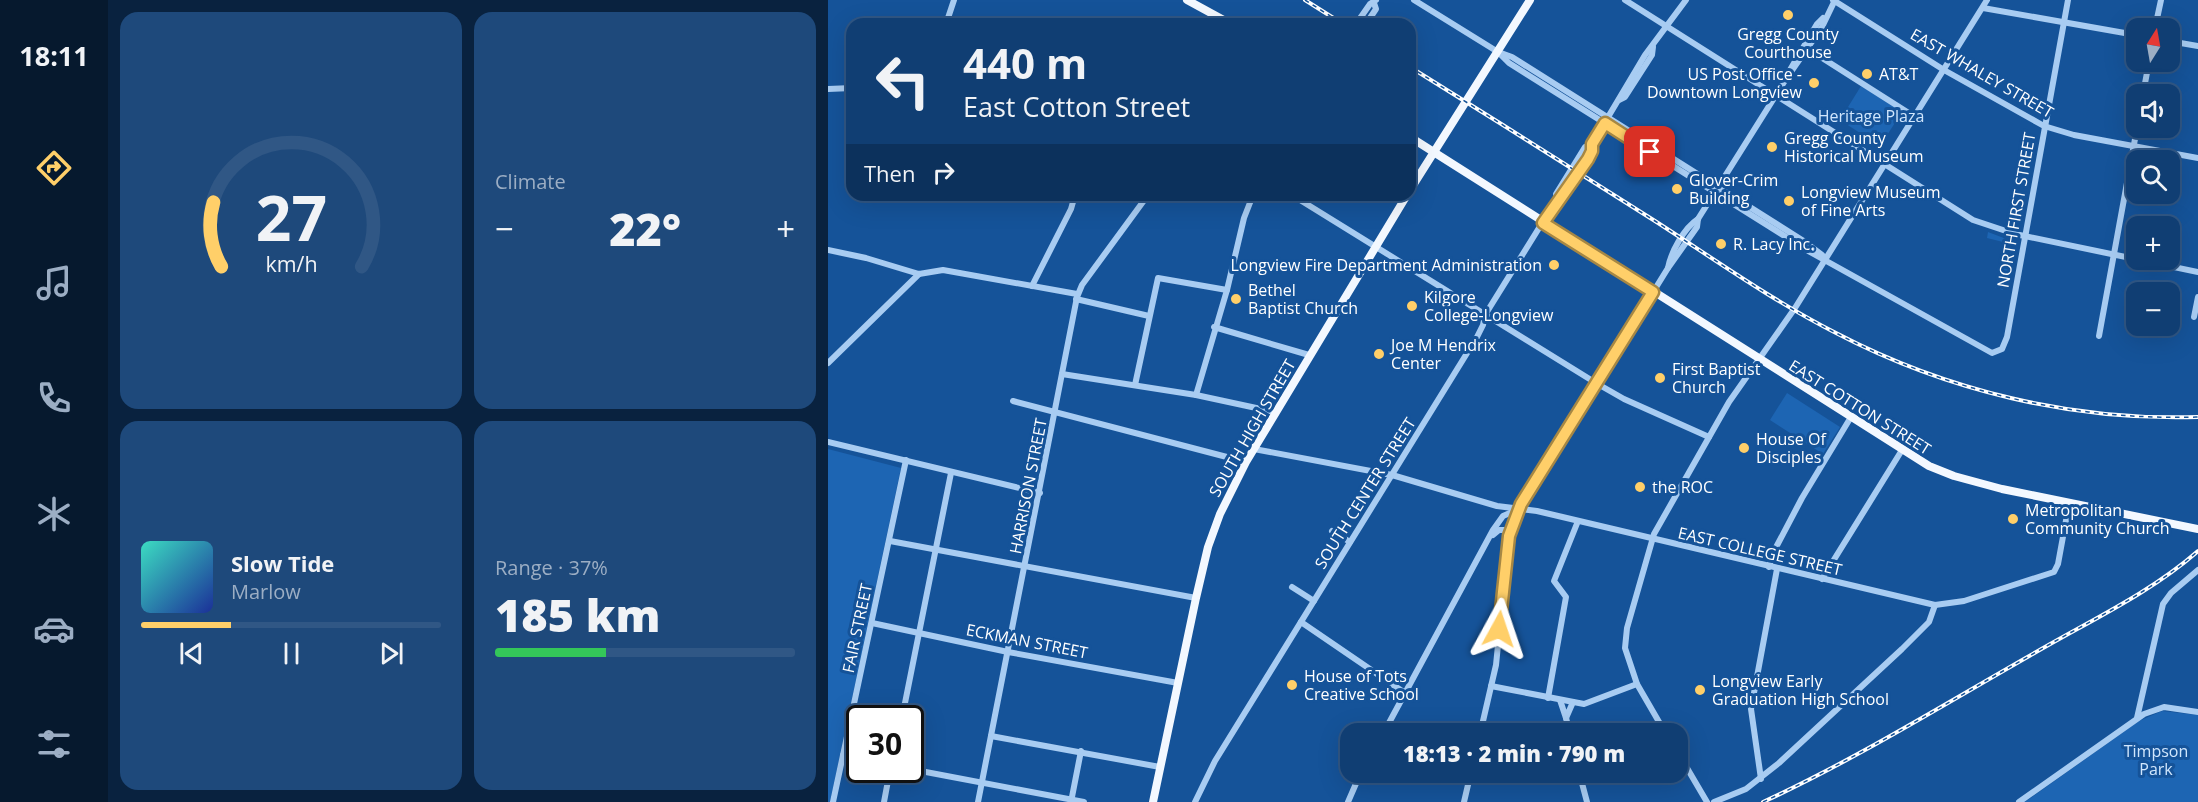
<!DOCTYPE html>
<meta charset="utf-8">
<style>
:root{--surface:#103e73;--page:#1e497b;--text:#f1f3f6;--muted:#9caec4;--line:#305785;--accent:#ffcf69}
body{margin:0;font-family:"Open Sans",sans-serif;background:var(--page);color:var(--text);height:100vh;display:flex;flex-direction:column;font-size:22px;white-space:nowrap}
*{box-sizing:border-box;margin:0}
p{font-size:20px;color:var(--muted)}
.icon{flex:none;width:33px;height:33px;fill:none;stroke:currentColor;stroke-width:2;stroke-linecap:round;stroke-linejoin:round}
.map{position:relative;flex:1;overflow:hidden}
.panel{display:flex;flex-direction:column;gap:12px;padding:12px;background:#09223f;width:720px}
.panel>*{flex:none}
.top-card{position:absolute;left:18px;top:18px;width:570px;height:183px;border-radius:18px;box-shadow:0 6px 24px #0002,0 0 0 2px var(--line);background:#103e73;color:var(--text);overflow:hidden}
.needle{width:39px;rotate:11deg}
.controls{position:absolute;left:1298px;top:18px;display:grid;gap:12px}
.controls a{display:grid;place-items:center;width:54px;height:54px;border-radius:12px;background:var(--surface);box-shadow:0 6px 24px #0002,0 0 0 2px var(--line);font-size:30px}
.speed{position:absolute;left:18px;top:705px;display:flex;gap:12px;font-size:30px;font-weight:700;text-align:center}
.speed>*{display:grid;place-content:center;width:78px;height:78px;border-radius:50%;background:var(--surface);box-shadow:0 6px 24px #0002,0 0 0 2px var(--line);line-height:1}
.speed .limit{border:3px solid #111;border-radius:9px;background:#fff;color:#111}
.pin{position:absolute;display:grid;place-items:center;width:51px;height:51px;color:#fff;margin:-26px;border-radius:12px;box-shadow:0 3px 9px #0006}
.me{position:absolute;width:66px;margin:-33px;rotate:5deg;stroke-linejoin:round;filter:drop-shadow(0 0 4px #0008)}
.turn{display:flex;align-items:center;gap:21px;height:126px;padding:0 18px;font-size:27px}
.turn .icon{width:78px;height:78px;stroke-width:2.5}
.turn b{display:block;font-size:42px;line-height:51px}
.then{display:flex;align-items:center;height:57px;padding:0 18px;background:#0003;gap:12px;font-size:22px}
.big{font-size:45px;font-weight:800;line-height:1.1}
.panel .widget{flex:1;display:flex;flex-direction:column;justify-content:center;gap:9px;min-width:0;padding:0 21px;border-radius:18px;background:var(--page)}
.panel .dial{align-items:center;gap:0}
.dial svg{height:156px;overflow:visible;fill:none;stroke:var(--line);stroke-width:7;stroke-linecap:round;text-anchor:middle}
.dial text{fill:var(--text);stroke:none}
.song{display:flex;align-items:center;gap:18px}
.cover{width:72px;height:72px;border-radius:9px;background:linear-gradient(135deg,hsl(170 70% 55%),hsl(230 70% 35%))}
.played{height:6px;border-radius:3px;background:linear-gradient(90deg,var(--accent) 30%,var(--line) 30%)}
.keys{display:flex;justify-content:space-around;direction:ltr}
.heat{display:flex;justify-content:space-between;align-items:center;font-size:33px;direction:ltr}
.charge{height:9px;border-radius:4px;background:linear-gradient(90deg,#34c759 37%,var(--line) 0)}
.panel .tiles{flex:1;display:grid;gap:12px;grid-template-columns:repeat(2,1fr)}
.trip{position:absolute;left:512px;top:723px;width:348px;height:60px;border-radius:18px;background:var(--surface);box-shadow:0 6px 24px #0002,0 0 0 2px var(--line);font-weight:800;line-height:60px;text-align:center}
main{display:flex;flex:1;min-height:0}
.menu{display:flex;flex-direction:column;width:108px;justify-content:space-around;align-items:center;background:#06192e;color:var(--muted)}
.menu .icon{width:42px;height:42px}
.menu .on{color:var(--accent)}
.menu b{font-size:27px;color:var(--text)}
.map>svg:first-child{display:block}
</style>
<main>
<nav class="menu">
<b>18:11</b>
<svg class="icon on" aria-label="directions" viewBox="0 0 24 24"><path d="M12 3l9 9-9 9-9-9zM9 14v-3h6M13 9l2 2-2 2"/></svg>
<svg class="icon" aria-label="music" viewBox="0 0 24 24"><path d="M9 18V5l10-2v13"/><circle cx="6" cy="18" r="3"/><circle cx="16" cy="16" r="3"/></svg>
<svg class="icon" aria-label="phone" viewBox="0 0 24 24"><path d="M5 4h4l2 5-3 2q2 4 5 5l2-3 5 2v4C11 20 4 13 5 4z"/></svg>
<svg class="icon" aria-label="climate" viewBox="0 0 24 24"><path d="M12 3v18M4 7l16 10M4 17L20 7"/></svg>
<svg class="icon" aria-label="car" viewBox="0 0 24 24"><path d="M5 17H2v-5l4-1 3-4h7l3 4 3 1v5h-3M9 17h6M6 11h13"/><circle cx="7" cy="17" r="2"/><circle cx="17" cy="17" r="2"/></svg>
<svg class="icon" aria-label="filters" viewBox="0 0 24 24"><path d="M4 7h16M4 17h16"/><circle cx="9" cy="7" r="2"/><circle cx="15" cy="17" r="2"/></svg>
</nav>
<section class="panel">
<div class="tiles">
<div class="widget dial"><svg viewBox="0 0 100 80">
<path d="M14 69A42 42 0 1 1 86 69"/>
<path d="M14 69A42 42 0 0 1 10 36" stroke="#ffcf69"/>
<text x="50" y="56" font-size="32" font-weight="700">27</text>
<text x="50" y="72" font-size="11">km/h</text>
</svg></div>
<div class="widget"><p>Climate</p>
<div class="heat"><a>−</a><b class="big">22°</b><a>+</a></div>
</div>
<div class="widget">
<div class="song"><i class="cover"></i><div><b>Slow Tide</b><p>Marlow</p></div></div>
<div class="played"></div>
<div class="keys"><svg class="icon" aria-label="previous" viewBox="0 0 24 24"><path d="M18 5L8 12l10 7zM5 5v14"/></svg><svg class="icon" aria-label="pause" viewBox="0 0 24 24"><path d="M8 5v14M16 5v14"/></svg><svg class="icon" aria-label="next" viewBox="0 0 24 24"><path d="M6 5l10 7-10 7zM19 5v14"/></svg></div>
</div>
<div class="widget"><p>Range · 37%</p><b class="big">185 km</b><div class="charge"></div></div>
</div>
</section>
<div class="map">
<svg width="1370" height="802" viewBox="0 0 1370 802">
<rect width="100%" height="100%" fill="#155399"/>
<g fill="#1d65b3">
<polygon points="1033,86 1074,112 1052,146 1012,120"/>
<polygon points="1160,232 1189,243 1181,290 1178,285 1174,286 1175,290 1172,289 1172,285 1167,288 1179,243 1159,238"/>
<polygon points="959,393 1012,427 995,454 942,420"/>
<polygon points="0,449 73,468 2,802 0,802"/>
<polygon points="1334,711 1370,715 1370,802 1197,802 1311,721"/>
</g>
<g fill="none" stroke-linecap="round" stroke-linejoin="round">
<g stroke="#a8ccf2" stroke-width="6">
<polyline points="586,0 670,52 681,63 982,252 1164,353 1174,349 1179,337 1240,0"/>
<polyline points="797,0 1145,220 1187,234 1370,272"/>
<polyline points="1005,0 1116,70 1216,126 1246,135 1370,158"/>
<polyline points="1155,8 1308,35"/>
<polyline points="118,24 126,0"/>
<polyline points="528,24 542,4 548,0"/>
<polyline points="538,24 548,9 546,3"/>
<polyline points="1327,28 1333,0"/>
<polyline points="1341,41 1370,46"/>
<polyline points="980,49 1087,117"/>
<polyline points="673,53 684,57 974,240 994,255"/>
<polyline points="959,75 989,24 995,18"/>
<polyline points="0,89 24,88"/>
<polyline points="1315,94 1321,62"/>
<polyline points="791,100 797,97 824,55 825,47"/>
<polyline points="464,195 768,383 796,399 881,437"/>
<polyline points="729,199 728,194 757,147 764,144 817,55 858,0"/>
<polyline points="0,250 38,258 91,274 115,270 249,294"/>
<path d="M840 268C843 252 856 228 870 219"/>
<polyline points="204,286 243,209 247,195"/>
<polyline points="248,299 321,316"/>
<polyline points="1366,317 1370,297"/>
<polyline points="386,327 481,355"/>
<polyline points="1271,336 1309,128"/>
<polyline points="0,363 91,274"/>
<polyline points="234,374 368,395 447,412"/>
<polyline points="307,385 330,278 399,290"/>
<polyline points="368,395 399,290 416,218 425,195"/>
<polyline points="185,401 418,462"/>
<polyline points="0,442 212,493"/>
<polyline points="426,449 564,475 669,506 709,511 1107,605 1136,601 1226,572 1230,564 1241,504"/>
<polyline points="504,531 522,542"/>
<polyline points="665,535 671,530 682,530"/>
<polyline points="62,541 368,598"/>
<polyline points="941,567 944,555 974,498 1023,417"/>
<polyline points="994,579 1074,450"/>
<polyline points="464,587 486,601"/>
<polyline points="473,622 577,693"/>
<polyline points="44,623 180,652 350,683"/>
<polyline points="663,686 756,704 809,684"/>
<polyline points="720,698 738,597 726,581 750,521"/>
<polyline points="732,700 738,718 745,702"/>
<polyline points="74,718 123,473"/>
<polyline points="738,718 742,734"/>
<polyline points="1309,718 1335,604 1343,593 1370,570"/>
<polyline points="555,734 665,530 675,516 691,509"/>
<polyline points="652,734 668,665 681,536 691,509 840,268 869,227 870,219 958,79 994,27 1007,0"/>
<polyline points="838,734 809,684 797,648 799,628 826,534 901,402 967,308 1159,0"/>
<polyline points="163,736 332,767"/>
<polyline points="849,751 879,802"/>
<polyline points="15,755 32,759"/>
<polyline points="82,769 256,802"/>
<polyline points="751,772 759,802"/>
<polyline points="933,779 923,709 949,569"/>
<polyline points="5,802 78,460"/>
<polyline points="56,802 62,770"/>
<polyline points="150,802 249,297 254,285 320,195"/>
<polyline points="243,802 253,751"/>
<path d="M367 802 387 761 649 337 655 325 657 315 729 199 734 198C744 184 765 161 764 144"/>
<polyline points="520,802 533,772"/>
<polyline points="636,802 643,772"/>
<polyline points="886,802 918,789 951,763 1074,649 1101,622 1107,605"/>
<polyline points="1191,802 1316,714 1336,707 1370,712"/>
</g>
<g stroke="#f3f8ff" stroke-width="8">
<polyline points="359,0 403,24"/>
<polyline points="582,137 1101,466 1126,476 1174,489 1370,529"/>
<polyline points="582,190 702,0"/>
<polyline points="325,802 368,598 380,547 392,514 418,462 579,195"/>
</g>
<g stroke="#fff" stroke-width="4">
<g id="rail">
<polyline points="477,0 515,24"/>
<path d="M582 67C664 118 745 169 827 221 886 259 945 301 1008 333 1119 391 1245 421 1370 417"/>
<path d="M935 802C1028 759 1115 705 1203 655 1259 622 1321 594 1370 551"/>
</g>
</g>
<use href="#rail" stroke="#155399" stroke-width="1.5" stroke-dasharray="4.5" stroke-linecap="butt"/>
</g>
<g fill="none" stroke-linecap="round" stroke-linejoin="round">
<g stroke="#a68744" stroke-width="15">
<polyline id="route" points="671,629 681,536 693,504 825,292 715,223 760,159 764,151 764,144 777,123 822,152"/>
</g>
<use href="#route" stroke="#ffcf69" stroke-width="10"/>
</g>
<g fill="#ffcf69" stroke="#155399" stroke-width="2">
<circle cx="960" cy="15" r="6"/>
<circle cx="1039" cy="74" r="6"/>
<circle cx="986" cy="83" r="6"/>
<circle cx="944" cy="147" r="6"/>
<circle cx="849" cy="189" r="6"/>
<circle cx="961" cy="201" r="6"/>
<circle cx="893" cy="244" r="6"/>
<circle cx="726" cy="265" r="6"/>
<circle cx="408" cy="299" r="6"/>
<circle cx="584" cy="306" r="6"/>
<circle cx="551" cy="354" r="6"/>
<circle cx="832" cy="378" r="6"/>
<circle cx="916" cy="448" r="6"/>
<circle cx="812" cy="487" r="6"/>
<circle cx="1185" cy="519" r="6"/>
<circle cx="464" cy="685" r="6"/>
<circle cx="872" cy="690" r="6"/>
</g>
<g text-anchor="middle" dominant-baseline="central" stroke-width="6" stroke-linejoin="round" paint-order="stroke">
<g font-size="16" fill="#fff" stroke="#155399" text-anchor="start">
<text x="960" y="34" text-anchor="middle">Gregg County<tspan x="960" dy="18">Courthouse</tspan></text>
<text x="974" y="74" text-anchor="end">US Post Office -<tspan x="974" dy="18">Downtown Longview</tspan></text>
<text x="1051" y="74">AT&amp;T</text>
<text x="956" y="138">Gregg County<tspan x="956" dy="18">Historical Museum</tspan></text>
<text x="861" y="180">Glover-Crim<tspan x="861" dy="18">Building</tspan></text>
<text x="973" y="192">Longview Museum<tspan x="973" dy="18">of Fine Arts</tspan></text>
<text x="905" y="244">R. Lacy Inc.</text>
<text x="714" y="265" text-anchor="end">Longview Fire Department Administration</text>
<text x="420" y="290">Bethel<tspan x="420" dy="18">Baptist Church</tspan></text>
<text x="596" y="297">Kilgore<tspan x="596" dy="18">College-Longview</tspan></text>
<text x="563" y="345">Joe M Hendrix<tspan x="563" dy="18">Center</tspan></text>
<text x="844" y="369">First Baptist<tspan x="844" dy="18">Church</tspan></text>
<text x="928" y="439">House Of<tspan x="928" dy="18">Disciples</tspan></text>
<text x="824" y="487">the ROC</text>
<text x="1197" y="510">Metropolitan<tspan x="1197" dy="18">Community Church</tspan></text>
<text x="476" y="676">House of Tots<tspan x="476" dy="18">Creative School</tspan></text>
<text x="884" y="681">Longview Early<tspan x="884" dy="18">Graduation High School</tspan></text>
</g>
<g font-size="16" fill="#fff" stroke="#155399">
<text transform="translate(1154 73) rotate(30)">EAST WHALEY STREET</text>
<text transform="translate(1188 210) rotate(-80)">NORTH FIRST STREET</text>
<text transform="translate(1032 407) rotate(32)">EAST COTTON STREET</text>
<text transform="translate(424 428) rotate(-60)">SOUTH HIGH STREET</text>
<text transform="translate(200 486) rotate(-79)">HARRISON STREET</text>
<text transform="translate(537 493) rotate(-58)">SOUTH CENTER STREET</text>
<text transform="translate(932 551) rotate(13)">EAST COLLEGE STREET</text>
<text transform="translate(29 628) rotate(-78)">FAIR STREET</text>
<text transform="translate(199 641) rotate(11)">ECKMAN STREET</text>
</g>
<g font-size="16" fill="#d0e6fd" stroke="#155399">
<text x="1043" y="116">Heritage Plaza</text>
<text x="1328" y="751">Timpson<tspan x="1328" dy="18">Park</tspan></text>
</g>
</g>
</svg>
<div class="controls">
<a><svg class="needle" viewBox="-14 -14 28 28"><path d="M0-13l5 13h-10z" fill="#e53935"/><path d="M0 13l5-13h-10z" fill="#9caec4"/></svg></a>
<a><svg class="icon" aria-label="sound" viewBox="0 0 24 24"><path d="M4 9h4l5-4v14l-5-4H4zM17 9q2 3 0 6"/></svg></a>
<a><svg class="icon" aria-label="search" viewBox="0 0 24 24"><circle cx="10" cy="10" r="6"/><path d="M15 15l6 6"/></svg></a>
<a>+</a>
<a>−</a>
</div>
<div class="speed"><div class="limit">30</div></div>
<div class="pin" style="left:822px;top:152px;background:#d93025"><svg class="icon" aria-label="arrive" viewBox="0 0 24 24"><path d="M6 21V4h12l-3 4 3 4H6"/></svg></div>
<svg class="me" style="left:671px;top:629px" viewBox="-20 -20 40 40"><path d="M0-17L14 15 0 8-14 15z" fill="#ffcf69" stroke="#fff" stroke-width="4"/></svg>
<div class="trip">18:13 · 2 min · 790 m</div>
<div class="top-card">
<div class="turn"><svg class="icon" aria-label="left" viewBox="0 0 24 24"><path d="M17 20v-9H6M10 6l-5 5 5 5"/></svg><div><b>440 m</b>East Cotton Street</div></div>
<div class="then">Then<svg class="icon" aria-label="right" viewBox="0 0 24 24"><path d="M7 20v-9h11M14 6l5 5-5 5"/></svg></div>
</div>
</div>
</main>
